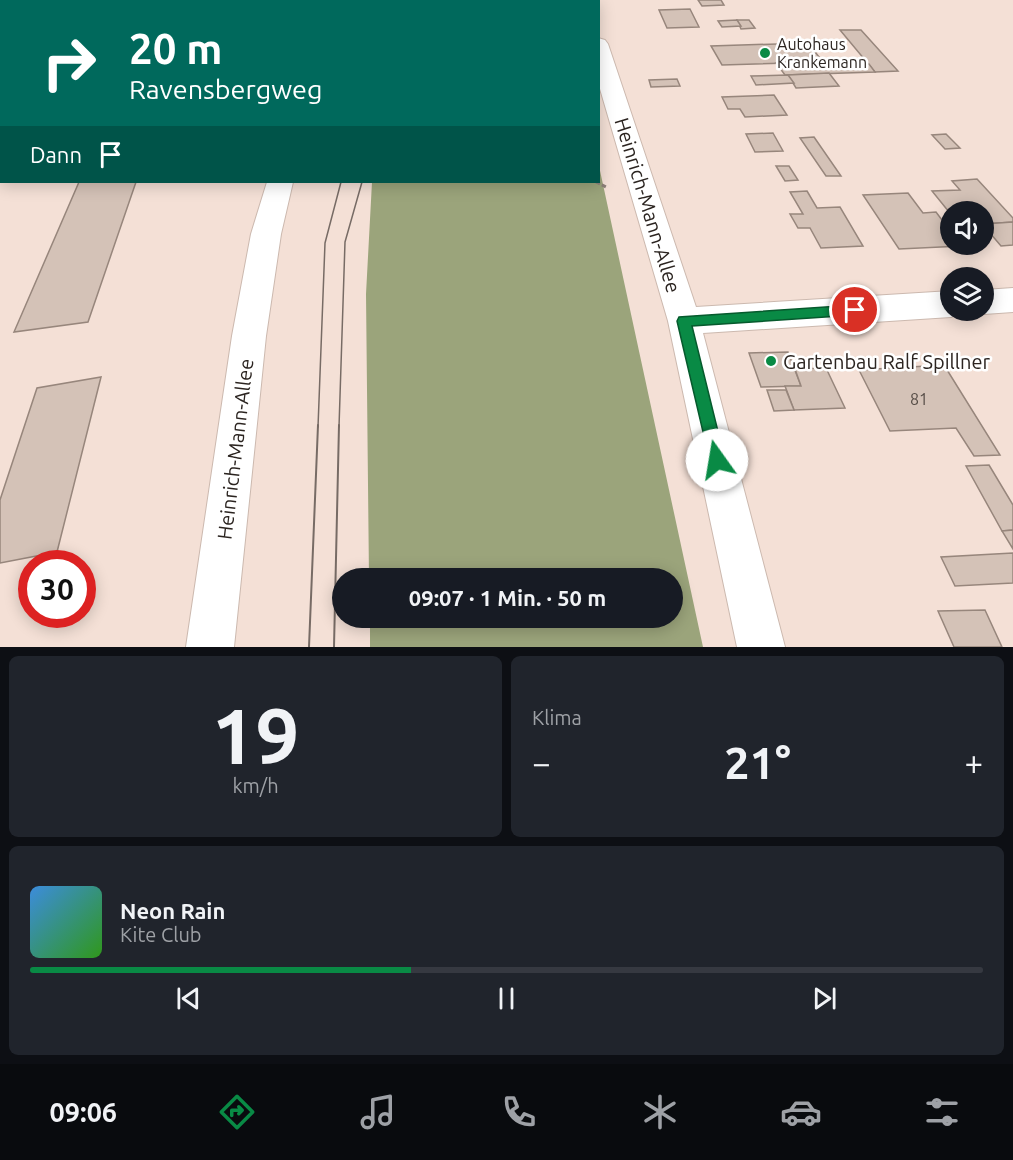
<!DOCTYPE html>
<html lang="de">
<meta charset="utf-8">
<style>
:root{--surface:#171b24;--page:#20242c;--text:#f1f3f6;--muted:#9ea1a6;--line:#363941;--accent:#098a45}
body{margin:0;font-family:Ubuntu,sans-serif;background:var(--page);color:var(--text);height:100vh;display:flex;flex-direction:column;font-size:22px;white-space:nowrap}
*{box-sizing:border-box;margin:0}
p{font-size:20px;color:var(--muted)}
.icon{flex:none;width:33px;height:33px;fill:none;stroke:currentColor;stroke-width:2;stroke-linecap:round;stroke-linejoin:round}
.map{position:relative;height:647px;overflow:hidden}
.side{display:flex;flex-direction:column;gap:9px;padding:9px;background:#0d0f14;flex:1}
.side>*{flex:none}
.guide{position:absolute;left:0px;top:0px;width:600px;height:183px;box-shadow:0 3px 15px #0003;background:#00695c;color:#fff;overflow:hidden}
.buttons{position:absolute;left:940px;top:201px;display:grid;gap:12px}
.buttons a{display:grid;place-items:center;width:54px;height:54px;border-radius:50%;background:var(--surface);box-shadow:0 3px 15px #0003;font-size:30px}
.speed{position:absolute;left:18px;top:550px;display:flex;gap:12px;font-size:30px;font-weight:700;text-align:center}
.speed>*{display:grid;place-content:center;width:78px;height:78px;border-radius:50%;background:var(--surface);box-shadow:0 3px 15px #0003;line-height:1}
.speed .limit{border:9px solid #d22;background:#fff;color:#111}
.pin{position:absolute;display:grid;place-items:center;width:51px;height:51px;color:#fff;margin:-26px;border:3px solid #fff;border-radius:50%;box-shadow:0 2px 6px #0007}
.me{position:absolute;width:66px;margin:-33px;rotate:347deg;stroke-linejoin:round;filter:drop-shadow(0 0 4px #0008)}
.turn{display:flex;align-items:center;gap:21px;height:126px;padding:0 30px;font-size:27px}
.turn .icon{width:78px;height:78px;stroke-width:2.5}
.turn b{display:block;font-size:42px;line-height:51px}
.then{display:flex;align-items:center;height:57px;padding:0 30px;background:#0003;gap:12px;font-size:22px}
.big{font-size:45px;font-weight:700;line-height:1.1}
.side .widget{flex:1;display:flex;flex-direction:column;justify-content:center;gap:9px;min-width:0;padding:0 21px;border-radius:9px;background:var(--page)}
.side .dial{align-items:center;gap:0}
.dial b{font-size:78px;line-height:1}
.song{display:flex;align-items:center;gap:18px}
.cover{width:72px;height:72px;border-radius:9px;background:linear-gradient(135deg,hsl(210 70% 55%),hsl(110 70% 35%))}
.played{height:6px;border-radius:3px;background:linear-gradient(90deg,var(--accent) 40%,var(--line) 40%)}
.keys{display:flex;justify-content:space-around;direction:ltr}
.heat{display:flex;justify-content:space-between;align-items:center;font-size:33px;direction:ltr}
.side .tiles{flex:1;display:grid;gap:9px;grid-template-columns:1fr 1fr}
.widget:last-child{grid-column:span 2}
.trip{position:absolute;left:332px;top:568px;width:351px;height:60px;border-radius:30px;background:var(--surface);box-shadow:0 3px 15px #0003;font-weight:700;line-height:60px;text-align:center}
.menu{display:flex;height:96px;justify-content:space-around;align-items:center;background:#090b0e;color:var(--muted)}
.menu .icon{width:42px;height:42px}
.menu .selected{color:var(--accent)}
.menu b{font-size:27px;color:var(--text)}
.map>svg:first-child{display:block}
</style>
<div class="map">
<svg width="1013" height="647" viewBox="0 0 1013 647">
<rect width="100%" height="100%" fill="#f4e0d6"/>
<polygon fill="#9ba47b" points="599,166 703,647 370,647 370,618 672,618 672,579 369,579 366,294 372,182 598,182"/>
<g fill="#d4c2b7" stroke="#97867c" stroke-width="1.5">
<polygon points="698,0 721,0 724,5 702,6"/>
<polygon points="690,9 699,27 667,28 659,10"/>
<polygon points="737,20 749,20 755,28 741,29"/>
<polygon points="737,20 741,26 722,27 718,21"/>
<polygon points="840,30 861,30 898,71 875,72"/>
<polygon points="808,43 823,62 722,65 711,46"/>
<polygon points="835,59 838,63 849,62 851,65 869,64 875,72 785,75 776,63"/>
<polygon points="829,73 839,86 796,88 788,75"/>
<polygon points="788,75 794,83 756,85 751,76"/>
<polygon points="677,79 680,86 651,87 649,80"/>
<polygon points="774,95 787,115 745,117 740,109 728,109 722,97"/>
<polygon points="773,133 783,151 755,152 746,134"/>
<polygon points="946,134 960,148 945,149 932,135"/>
<polygon points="814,137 841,176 826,176 800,138"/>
<polygon points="776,166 789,166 798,180 785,181"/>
<polygon points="977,179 1013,218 1013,222 984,224 984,212 949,212 932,191 960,190 952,181"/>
<polygon points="79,182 136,182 88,322 14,332"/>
<polygon points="807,191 817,208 840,207 863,246 821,248 810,228 798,228 790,214 803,214 790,192"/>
<polygon points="908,193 923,213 936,212 951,232 951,244 962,246 899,249 863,195"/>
<polygon points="1013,222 1013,245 1001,246 984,226 984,224"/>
<polygon points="788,352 801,386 761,387 749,353"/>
<polygon points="944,365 1000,455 974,456 956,428 890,431 859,370"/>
<polygon points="826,368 845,408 794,410 785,386 801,386 795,369"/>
<polygon points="101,377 57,552 0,563 0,500 37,388"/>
<polygon points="767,390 786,390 794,410 774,411"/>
<polygon points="989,465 1013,505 1013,530 1002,531 966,466"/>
<polygon points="1013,530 1013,549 1002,531"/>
<polygon points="1013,553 1013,583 955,586 941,557"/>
<polygon points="985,610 1002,647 954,647 938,611"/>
</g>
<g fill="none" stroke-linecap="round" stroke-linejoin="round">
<g stroke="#ccb9af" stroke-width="2">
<g id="minor">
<rect x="235" y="0" width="18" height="2"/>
<polygon points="575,0 593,0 594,2 575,2"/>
<polygon points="598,38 605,40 608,44 696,307 951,291 951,310 964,310 951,317 703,333 785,647 737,647 668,321 598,82"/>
<polygon points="1013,288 1013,312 984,314 973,311 984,310 984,290"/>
</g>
</g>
<g stroke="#ccb9af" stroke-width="2">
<g id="major">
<polygon points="376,0 394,0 375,2"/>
<polygon points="267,182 293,182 281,234 266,336 234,647 186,647 232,336 251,234"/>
</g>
</g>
<polyline stroke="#8c7f78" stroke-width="3" stroke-dasharray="4.5 2" stroke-linecap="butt" points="596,182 606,187"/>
<use href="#minor" fill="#fff" fill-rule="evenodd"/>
<use href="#major" fill="#fff" fill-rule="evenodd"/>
<g stroke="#776b65" stroke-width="1.5">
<polyline points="318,427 325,243 341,182"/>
<polyline points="339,427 345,242 362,182"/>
</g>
<g stroke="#776b65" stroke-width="2">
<polyline points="309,647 318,425"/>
<polyline points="334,647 339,425"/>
</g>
</g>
<polygon fill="#098a45" stroke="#065a2d" stroke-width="1.5" points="855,305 862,310 855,315 692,326 725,460 722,466 717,468 711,466 677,321 679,317"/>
<g fill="#098a45" stroke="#fff" stroke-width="2">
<circle cx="765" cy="53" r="6"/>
<circle cx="771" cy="361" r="6"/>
</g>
<g text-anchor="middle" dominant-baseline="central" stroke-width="5" stroke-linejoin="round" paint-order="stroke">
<g font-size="16" fill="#2b2420" stroke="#fff" text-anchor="start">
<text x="777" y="44">Autohaus<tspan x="777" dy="18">Krankemann</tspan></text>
</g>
<g font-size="16" fill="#554c46">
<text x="919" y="399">81</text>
</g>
<g font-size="20" fill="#2b2420" stroke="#fff">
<text transform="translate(648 205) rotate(73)">Heinrich-Mann-Allee</text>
<text transform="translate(235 449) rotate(-83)">Heinrich-Mann-Allee</text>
</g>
<g font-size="20" fill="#2b2420" stroke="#fff" text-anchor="start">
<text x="783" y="361">Gartenbau Ralf Spillner</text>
</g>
</g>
</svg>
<div class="buttons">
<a><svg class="icon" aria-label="sound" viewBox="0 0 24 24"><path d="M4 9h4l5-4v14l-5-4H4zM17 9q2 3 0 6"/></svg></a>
<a><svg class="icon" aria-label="layers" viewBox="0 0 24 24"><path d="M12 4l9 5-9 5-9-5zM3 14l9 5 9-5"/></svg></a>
</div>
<div class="speed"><div class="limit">30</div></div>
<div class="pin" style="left:855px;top:310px;background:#d93025"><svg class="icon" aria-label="arrive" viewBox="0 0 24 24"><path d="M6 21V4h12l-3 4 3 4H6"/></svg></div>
<svg class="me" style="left:717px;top:460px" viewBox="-20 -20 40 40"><circle r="19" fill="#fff"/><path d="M0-13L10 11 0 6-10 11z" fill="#098a45"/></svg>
<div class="trip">09:07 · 1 Min. · 50 m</div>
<div class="guide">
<div class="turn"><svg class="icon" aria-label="right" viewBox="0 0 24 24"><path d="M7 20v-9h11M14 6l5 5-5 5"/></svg><div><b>20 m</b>Ravensbergweg</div></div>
<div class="then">Dann<svg class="icon" aria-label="arrive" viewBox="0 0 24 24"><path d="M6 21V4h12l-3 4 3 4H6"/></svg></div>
</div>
</div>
<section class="side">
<div class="tiles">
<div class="widget dial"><b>19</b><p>km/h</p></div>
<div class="widget"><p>Klima</p>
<div class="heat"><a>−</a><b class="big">21°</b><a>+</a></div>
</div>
<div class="widget">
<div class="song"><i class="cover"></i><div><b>Neon Rain</b><p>Kite Club</p></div></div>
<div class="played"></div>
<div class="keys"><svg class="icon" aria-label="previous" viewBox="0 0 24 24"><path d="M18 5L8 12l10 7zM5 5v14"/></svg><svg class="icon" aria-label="pause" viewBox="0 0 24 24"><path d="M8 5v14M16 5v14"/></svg><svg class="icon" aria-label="next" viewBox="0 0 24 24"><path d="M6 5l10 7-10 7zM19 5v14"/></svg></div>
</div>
</div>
</section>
<nav class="menu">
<b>09:06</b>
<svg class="icon selected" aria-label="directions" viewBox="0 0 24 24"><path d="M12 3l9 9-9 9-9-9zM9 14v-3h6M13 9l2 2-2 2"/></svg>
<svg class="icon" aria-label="music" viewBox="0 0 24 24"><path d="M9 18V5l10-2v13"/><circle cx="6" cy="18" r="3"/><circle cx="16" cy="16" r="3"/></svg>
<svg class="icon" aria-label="phone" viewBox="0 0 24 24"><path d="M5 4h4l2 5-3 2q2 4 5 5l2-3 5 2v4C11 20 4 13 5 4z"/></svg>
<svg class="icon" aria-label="climate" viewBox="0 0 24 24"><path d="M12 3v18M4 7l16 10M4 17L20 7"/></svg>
<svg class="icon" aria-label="car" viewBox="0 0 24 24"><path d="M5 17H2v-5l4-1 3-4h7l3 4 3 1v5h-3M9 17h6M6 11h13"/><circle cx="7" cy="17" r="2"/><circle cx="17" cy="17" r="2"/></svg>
<svg class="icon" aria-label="filters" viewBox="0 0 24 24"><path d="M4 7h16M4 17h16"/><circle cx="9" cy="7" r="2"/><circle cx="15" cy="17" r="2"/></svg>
</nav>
